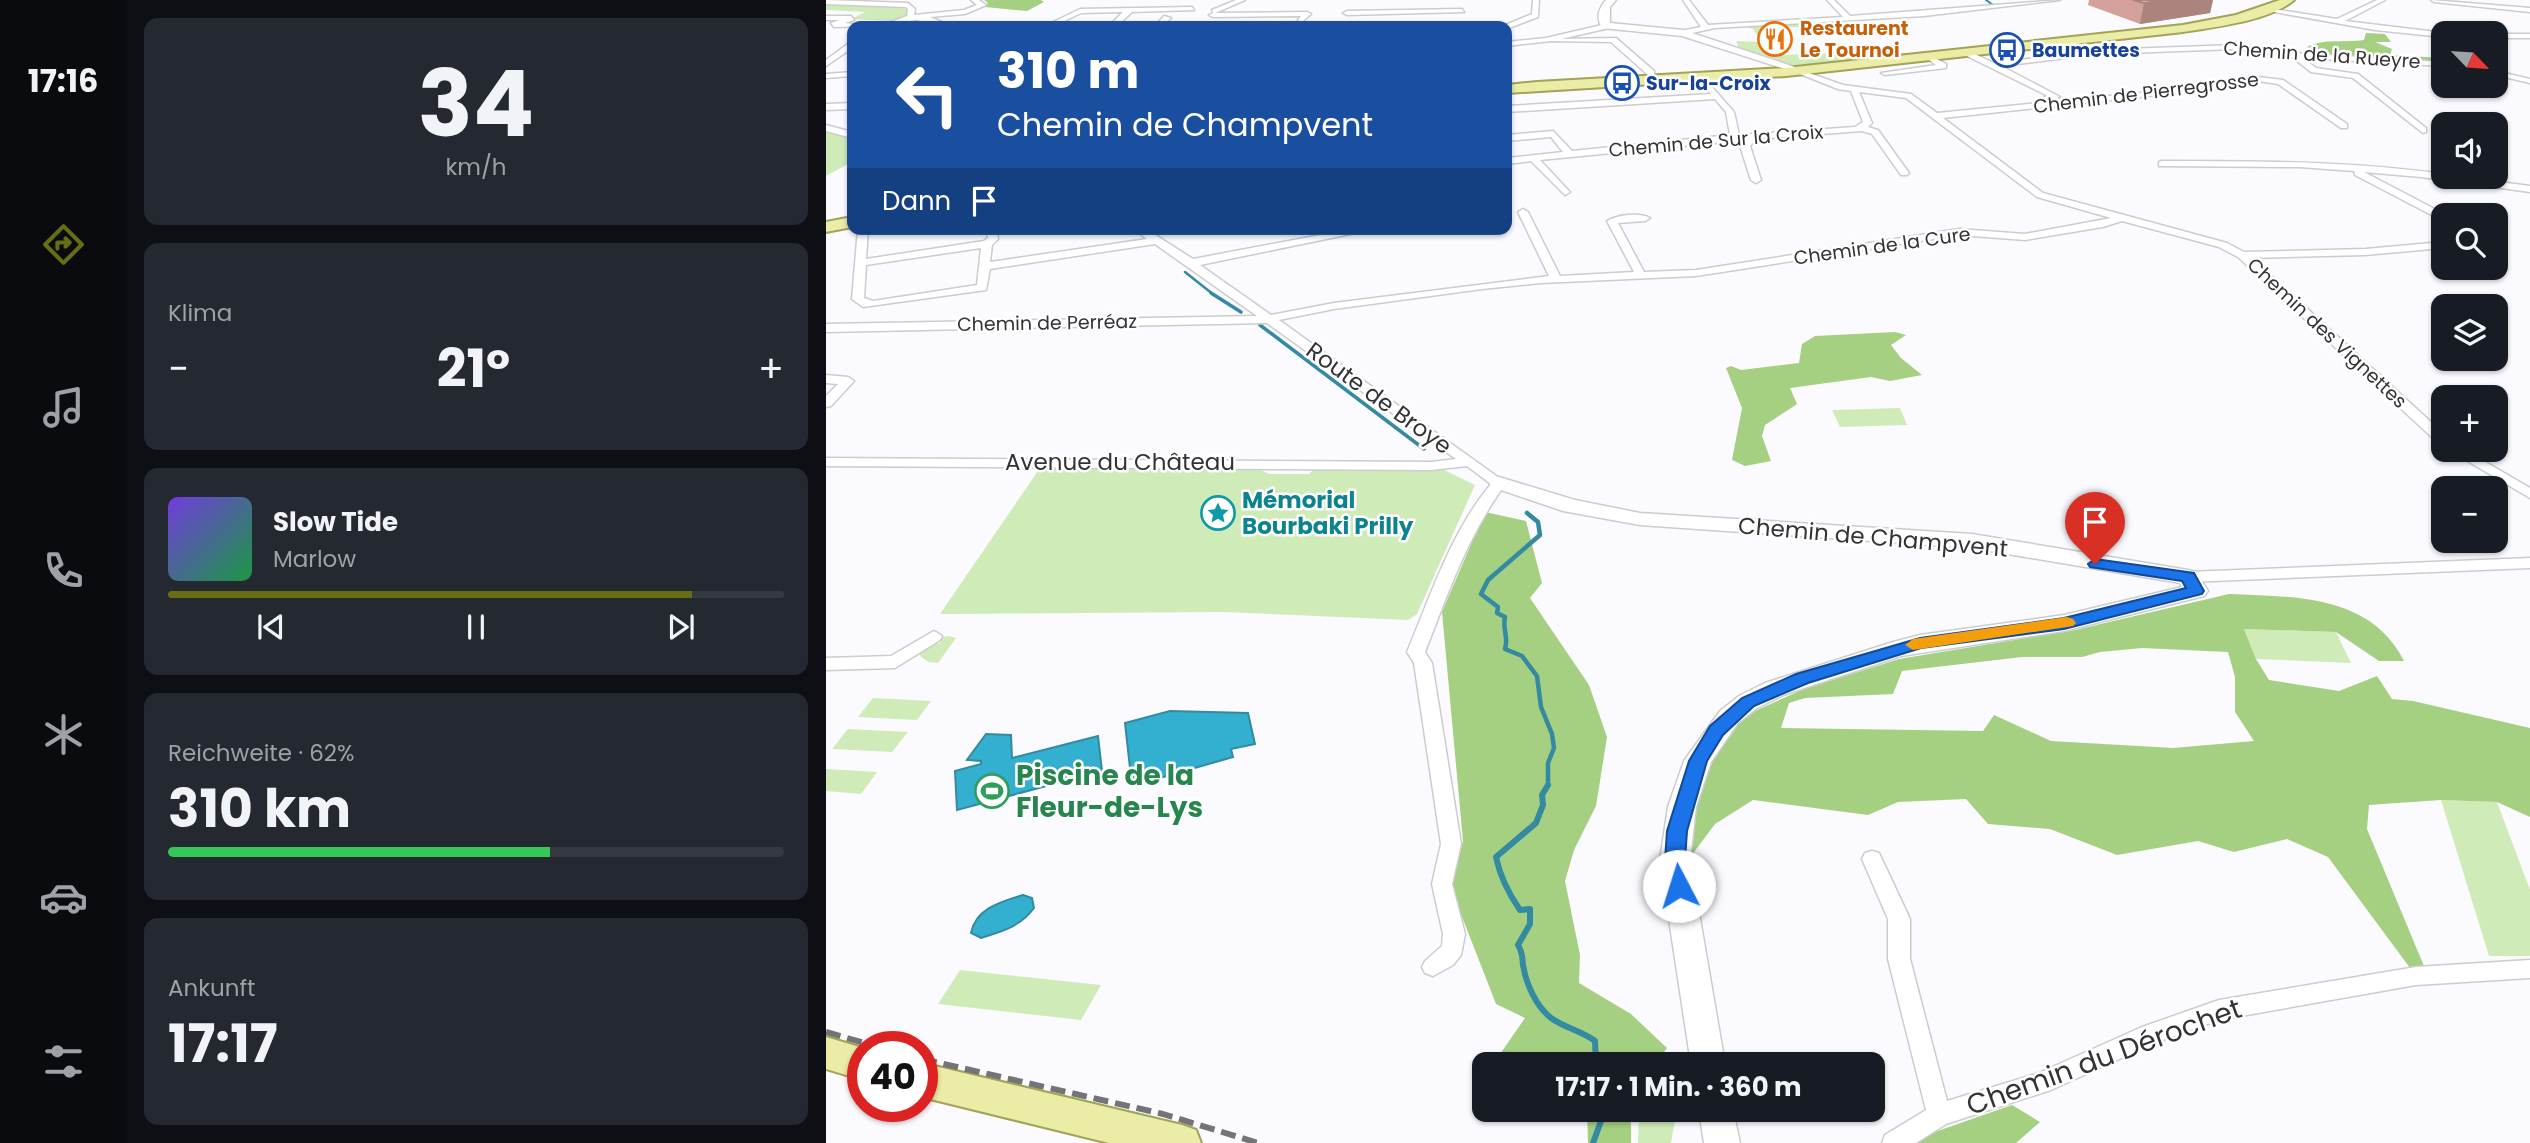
<!DOCTYPE html>
<html lang="de">
<meta charset="utf-8">
<style>
:root{--surface:#171b24;--page:#242831;--text:#f1f3f6;--muted:#9ea1a6;--line:#363941;--accent:#666d13}
body{margin:0;font-family:Poppins,sans-serif;background:var(--page);color:var(--text);height:100vh;display:flex;flex-direction:column;font-size:26px;white-space:nowrap}
*{box-sizing:border-box;margin:0}
p{font-size:23px;color:var(--muted)}
.icon{flex:none;width:38px;height:38px;fill:none;stroke:currentColor;stroke-width:2;stroke-linecap:round;stroke-linejoin:round}
.map{position:relative;flex:1;overflow:hidden}
.sheet{display:flex;flex-direction:column;gap:18px;padding:18px;background:#0d0f14;width:700px}
.sheet>*{flex:none}
.guide{position:absolute;left:21px;top:21px;width:665px;height:214px;border-radius:14px;box-shadow:0 2px 5px #0004;background:#1a4fa0;color:#fff;overflow:hidden}
.needle{width:46px;rotate:115deg}
.fabs{position:absolute;left:1605px;top:21px;display:grid;gap:14px}
.fabs a{display:grid;place-items:center;width:77px;height:77px;border-radius:14px;background:var(--surface);box-shadow:0 2px 5px #0004;font-size:35px}
.speed{position:absolute;left:21px;top:1031px;display:flex;gap:14px;font-size:35px;font-weight:700;text-align:center}
.speed>*{display:grid;place-content:center;width:91px;height:91px;border-radius:50%;background:var(--surface);box-shadow:0 2px 5px #0004;line-height:1}
.speed .limit{border:10px solid #d22;background:#fff;color:#111}
.pin{position:absolute;display:grid;place-items:center;width:60px;height:60px;color:#fff;margin:-72px -30px;border-radius:50% 50% 50% 0;rotate:-45deg;box-shadow:0 0 7px #0007}
.pin .icon{rotate:45deg}
.me{position:absolute;width:77px;margin:-38px;rotate:355deg;stroke-linejoin:round;filter:drop-shadow(0 0 5px #0008)}
.turn{display:flex;align-items:center;gap:24px;height:147px;padding:0 35px;font-size:32px}
.turn .icon{width:91px;height:91px;stroke-width:2.5}
.turn b{display:block;font-size:49px;line-height:60px}
.then{display:flex;align-items:center;height:66px;padding:0 35px;background:#0003;gap:14px;font-size:26px}
.big{font-size:52px;font-weight:700;line-height:1.1}
.sheet .card{flex:1;display:flex;flex-direction:column;justify-content:center;gap:10px;min-width:0;padding:0 24px;border-radius:14px;background:var(--page)}
.sheet .dial{align-items:center;gap:0}
.dial b{font-size:91px;line-height:1}
.song{display:flex;align-items:center;gap:21px}
.cover{width:84px;height:84px;border-radius:10px;background:linear-gradient(135deg,hsl(260 70% 55%),hsl(140 70% 35%))}
.played{height:7px;border-radius:4px;background:linear-gradient(90deg,var(--accent) 85%,var(--line) 85%)}
.keys{display:flex;justify-content:space-around;direction:ltr}
.heat{display:flex;justify-content:space-between;align-items:center;font-size:38px;direction:ltr}
.charge{height:10px;border-radius:5px;background:linear-gradient(90deg,#34c759 62%,var(--line) 0)}
.trip{position:absolute;left:646px;top:1052px;width:413px;height:70px;border-radius:14px;background:var(--surface);box-shadow:0 2px 5px #0004;font-weight:700;line-height:70px;text-align:center}
main{display:flex;flex:1;min-height:0}
.dock{display:flex;flex-direction:column;width:126px;justify-content:space-around;align-items:center;background:#090b0e;color:var(--muted)}
.dock .icon{width:49px;height:49px}
.dock .on{color:var(--accent)}
.dock b{font-size:32px;color:var(--text)}
.map>svg:first-child{display:block}
</style>
<main>
<nav class="dock">
<b>17:16</b>
<svg class="icon on" aria-label="directions" viewBox="0 0 24 24"><path d="M12 3l9 9-9 9-9-9zM9 14v-3h6M13 9l2 2-2 2"/></svg>
<svg class="icon" aria-label="music" viewBox="0 0 24 24"><path d="M9 18V5l10-2v13"/><circle cx="6" cy="18" r="3"/><circle cx="16" cy="16" r="3"/></svg>
<svg class="icon" aria-label="phone" viewBox="0 0 24 24"><path d="M5 4h4l2 5-3 2q2 4 5 5l2-3 5 2v4C11 20 4 13 5 4z"/></svg>
<svg class="icon" aria-label="climate" viewBox="0 0 24 24"><path d="M12 3v18M4 7l16 10M4 17L20 7"/></svg>
<svg class="icon" aria-label="car" viewBox="0 0 24 24"><path d="M5 17H2v-5l4-1 3-4h7l3 4 3 1v5h-3M9 17h6M6 11h13"/><circle cx="7" cy="17" r="2"/><circle cx="17" cy="17" r="2"/></svg>
<svg class="icon" aria-label="filters" viewBox="0 0 24 24"><path d="M4 7h16M4 17h16"/><circle cx="9" cy="7" r="2"/><circle cx="15" cy="17" r="2"/></svg>
</nav>
<section class="sheet">
<div class="card dial"><b>34</b><p>km/h</p></div>
<div class="card"><p>Klima</p>
<div class="heat"><a>−</a><b class="big">21°</b><a>+</a></div>
</div>
<div class="card">
<div class="song"><i class="cover"></i><div><b>Slow Tide</b><p>Marlow</p></div></div>
<div class="played"></div>
<div class="keys"><svg class="icon" aria-label="previous" viewBox="0 0 24 24"><path d="M18 5L8 12l10 7zM5 5v14"/></svg><svg class="icon" aria-label="pause" viewBox="0 0 24 24"><path d="M8 5v14M16 5v14"/></svg><svg class="icon" aria-label="next" viewBox="0 0 24 24"><path d="M6 5l10 7-10 7zM19 5v14"/></svg></div>
</div>
<div class="card"><p>Reichweite · 62%</p><b class="big">310 km</b><div class="charge"></div></div>
<div class="card"><p>Ankunft</p><b class="big">17:17</b></div>
</section>
<div class="map">
<svg width="1704" height="1143" viewBox="0 0 1704 1143">
<rect width="100%" height="100%" fill="#fbfbff"/>
<g fill="#cfebb8">
<polygon points="0,3 63,5 84,10 82,15 67,21 25,19 39,12 0,10"/>
<polygon points="1012,22 1018,28 952,27 952,32 941,32 941,41 951,42 952,55 1048,52 1056,58 971,66 913,48 910,41 935,42 927,29 918,26"/>
<polygon points="0,131 26,139 26,162 0,176"/>
<polygon points="1074,408 1081,425 1014,427 1006,410"/>
<polygon points="229,466 430,468 443,474 483,474 489,468 614,468 649,485 591,614 582,620 397,612 114,614 214,468"/>
<polygon points="1418,629 1510,632 1525,663 1430,659"/>
<polygon points="122,636 130,638 112,663 103,662 94,656 94,650 107,639 112,644 115,642 110,639"/>
<polygon points="47,698 105,701 91,720 32,717"/>
<polygon points="22,729 82,732 66,752 6,749"/>
<polygon points="0,769 51,772 35,794 0,791"/>
<polygon points="1615,800 1671,802 1704,890 1704,956 1663,956"/>
<polygon points="134,970 275,985 255,1020 112,1004"/>
<polygon points="813,1110 848,1110 849,1120 845,1143 812,1143"/>
</g>
<g fill="#a5cf81" fill-rule="evenodd">
<polygon points="158,0 215,0 218,2 201,11 159,7 162,3"/>
<path d="M1540 33 1559 34 1565 42H1549L1566 49 1564 55 1617 58V64L1491 55 1481 47C1499 38 1518 43 1538 40Z"/>
<polygon points="1069,332 1080,335 1065,345 1075,358 1096,375 1064,381 1045,377 964,388 971,404 939,425 936,436 945,461 919,466 906,460 916,408 900,368 905,366 915,370 973,363 976,344 989,336"/>
<polygon points="659,512 700,521 716,583 704,598 763,685 781,737 770,806 748,850 739,881 754,955 753,983 805,1014 841,1048 829,1064 689,1064 672,1057 699,1018 670,1004 624,886 637,841 616,612"/>
<path d="M1403 594C1468 597 1544 594 1578 661H1553L1510 632 1418 629 1430 659 1443 680 1513 691 1551 676 1566 699 1587 701 1704 728V817L1671 802 1615 800 1543 805 1541 829 1600 971 1587 972 1502 857 1461 839 1408 852 1372 841 1291 855 1224 829 1162 824 1140 799 1072 802 1042 815 927 800 889 824 865 856 860 812 897 735 931 710 978 689 1073 659 1249 630ZM1316 648 1402 652 1409 677V712L1428 741 1347 748 1225 741 1168 715 1157 731 955 728 963 703 979 698 1067 694 1076 671 1196 657H1256L1274 652Z"/>
<polygon points="1186,1105 1214,1122 1190,1143 1091,1143 1103,1134"/>
<polygon points="761,1110 805,1110 805,1143 762,1143"/>
</g>
<g fill="#33afcf" stroke="#338aa1" stroke-width="2">
<polygon points="344,711 422,713 429,744 405,749 407,757 306,786 299,723"/>
<polygon points="160,734 185,735 186,758 272,736 276,771 131,810 129,771 155,764 155,761 141,760"/>
<path d="M197 895 206 898 208 908C194 927 176 931 155 938L145 933C150 908 175 902 197 895Z"/>
</g>
<g fill="none" stroke-linecap="round" stroke-linejoin="round">
<polyline stroke="#338aa1" stroke-width="2" points="1160,0 1167,5"/>
<polyline stroke="#338aa1" stroke-width="2.5" points="359,272 388,295"/>
<g stroke="#338aa1" stroke-width="3.5">
<polyline points="385,293 415,312"/>
<polyline points="434,325 598,449"/>
</g>
<path stroke="#338aa1" stroke-width="4.5" d="M701 513 712 522 714 535 662 580 655 594 672 607 671 613 679 617C676 629 683 637 679 649L696 656 711 676 715 707 726 734 728 748 722 763V786"/>
<g stroke="#338aa1" stroke-width="6">
<path d="M722 785 716 795 717 805 710 823 670 857C674 877 683 894 694 910L704 909V924L692 945C697 953 696 957 697 965 700 984 710 1006 725 1018 739 1028 756 1031 769 1041L770 1064"/>
<polyline points="767,1143 779,1110"/>
</g>
<g stroke="#ccccd0" stroke-width="3">
<g id="street">
<polygon points="0,0 82,3 89,9 88,15 138,10 151,5 145,0 153,0 160,5 139,14 104,17 125,26 90,20 54,26 81,16 82,9 80,7 0,4"/>
<polygon points="410,0 419,0 389,13 481,12 485,14 476,22 472,20 475,16 387,17 383,15 387,13 386,10"/>
<polygon points="707,0 713,0 712,17 683,28 677,26 706,14"/>
<polygon points="857,0 863,0 882,25 1017,17 1001,0 1008,0 1024,16 1234,0 1098,16 889,28 857,35 854,31 875,27"/>
<polygon points="1551,0 1559,0 1519,21 1619,33 1617,37 1549,30 1437,10 1441,8 1511,19"/>
<polygon points="1605,0 1704,8 1704,12 1608,2"/>
<polygon points="366,7 368,10 306,12 291,26 283,26 297,12 255,13 228,26 219,26 254,9"/>
<polygon points="636,9 638,12 521,15 517,13 521,11"/>
<polygon points="0,16 25,16 28,20 19,23 44,26 8,27 5,23 14,20 0,20"/>
<polygon points="338,16 345,18 336,26 329,26"/>
<polygon points="780,24 783,28 735,39 790,38 828,71 828,75 822,75 785,42 725,41 681,46 681,42 720,38"/>
<rect x="1670" y="34" width="34" height="4"/>
<polygon points="1207,42 1231,47 1299,49 1409,45 1468,53 1617,62 1617,66 1477,58 1490,68 1532,74 1600,128 1600,132 1597,133 1527,78 1485,72 1466,57 1409,49 1299,53 1231,51 1204,46"/>
<polygon points="23,43 26,43 26,48 0,66 0,60"/>
<polygon points="1140,50 1168,63 1243,54 1240,58 1175,66 1234,97 1218,101 1218,97 1222,96 1137,54"/>
<polygon points="1102,54 1120,64 1120,68 1059,75 1055,73 1110,65 1098,56"/>
<path d="M969 68 1017 85 1085 94 1111 113 1314 93 1432 77 1457 80 1521 124V128H1515L1452 84 1432 81 1314 97 1117 118 1217 193 1401 243 1418 252 1539 249 1617 242V248L1539 255 1426 258 1617 433V444L1612 443 1412 257 1393 247 1296 221 1277 227 1199 240 1133 235 870 276 715 283 656 289 508 309 453 320 680 483C642 535 622 593 599 652L606 663 635 844 626 884 639 934 635 955 627 965 607 976 599 973 596 967 599 961 616 946 617 934 606 884 615 844 588 663 581 652C605 595 625 532 665 484L641 466 605 470 0 466V458L605 462 630 459 441 323 0 332V324L431 316 329 244 164 269 160 290 37 307 26 299 32 229H42L40 259 158 241 162 238 160 229H170L172 239 166 245 164 262 321 239 308 229H320L367 259 526 229H549L374 265 445 315 508 303 723 276 692 212 697 209 702 212 734 276 808 272 781 221C790 215 814 212 824 218L819 221 792 223 818 272 870 270 1133 229 1199 234 1285 218 1211 197 1080 98 1033 92 1046 123 1042 127 1052 130 1083 173 1081 175H1075L1046 134 1036 131 930 139 924 146 935 180 930 183 925 180 914 146 920 140 714 160 742 190 744 192 739 195 705 161 681 164V158L737 152 725 137 681 141V135L727 131 746 151 904 135 900 112 889 99 681 112V106L885 94 875 81 879 79 908 112 913 135 1029 127 1037 122 1025 91 1012 89 969 72ZM155 248 151 285 47 301 38 298 40 265Z"/>
<polygon points="1670,71 1704,79 1704,83 1670,75"/>
<polygon points="26,72 26,76 0,78 0,74"/>
<polygon points="26,103 26,109 0,110 0,104"/>
<polygon points="0,125 26,132 26,138 0,131"/>
<path d="M1336 161C1430 161 1524 161 1617 174V177H1636L1704 186V192L1595 177 1538 172 1620 215H1617V221L1529 175 1528 171 1473 167 1333 166V162Z"/>
<polygon points="0,375 22,377 28,381 5,406 0,407 0,396 12,384 0,383"/>
<polygon points="1623,450 1639,450 1704,488 1704,498"/>
<polygon points="1704,558 1704,568 1362,582 1354,577 1362,572"/>
<polygon points="108,631 116,636 114,640 69,668 0,670 0,658 65,656"/>
<polygon points="1046,851 1053,853 1084,919 1084,959 1121,1101 1213,1073 1316,1027 1393,1000 1590,967 1704,960 1704,978 1590,985 1393,1020 1331,1042 1225,1090 1120,1124 1090,1143 1056,1143 1059,1135 1100,1110 1062,959 1062,919 1036,859 1039,853"/>
</g>
</g>
<g stroke="#ccccd0" stroke-width="3">
<g id="secondary">
<path d="M780 0H790L784 7V23L857 30 978 70 968 72 856 36 776 28C770 18 772 9 780 0Z"/>
<polygon points="673,477 749,500 814,513 1146,534 1362,570 1370,572 1382,591 1378,596 1238,631 1075,656 957,695 931,708 912,723 885,762 870,807 864,860 899,1064 865,1064 834,860 842,807 858,761 894,711 913,696 939,683 1067,642 1094,635 1238,615 1356,587 1354,583 1146,548 814,525 737,511 666,487 663,483 666,479"/>
<polygon points="873,1110 907,1110 914,1143 878,1143"/>
</g>
</g>
<g stroke="#a2a357" stroke-width="4">
<g id="primary">
<path d="M1454 0H1468C1443 21 1389 27 1357 32L960 76 681 93V85L711 82 960 68 1357 25 1410 15Z"/>
<polygon points="26,217 26,227 0,232 0,222"/>
<polygon points="0,1037 37,1048 37,1080 0,1069"/>
<polygon points="96,1063 356,1125 370,1130 375,1143 283,1143 96,1097"/>
</g>
</g>
<use href="#street" fill="#fff" fill-rule="evenodd"/>
<use href="#secondary" fill="#fff" fill-rule="evenodd"/>
<use href="#primary" fill="#ebeca5" fill-rule="evenodd"/>
<g stroke="#747477" stroke-width="6" stroke-dasharray="15 7" stroke-linecap="butt">
<polyline points="0,1032 49,1046"/>
<polyline points="96,1059 337,1114 432,1143"/>
</g>
</g>
<polygon fill="#d3a19a" points="1263,0 1387,0 1384,13 1314,24 1262,5"/>
<polygon fill="#ac837d" points="1340,0 1387,0 1384,13 1314,24 1318,3"/>
<polygon fill="#f5bbb3" stroke="#ac837d" stroke-width="2" points="1307,0 1340,0 1318,3"/>
<polygon fill="#1a73e8" stroke="#114b97" stroke-width="2" points="1269,559 1368,573 1378,591 1376,594 1238,629 1095,648 982,683 928,706 897,735 881,761 861,831 859,860 863,886 860,892 853,894 845,892 839,860 841,831 863,761 884,726 916,698 970,674 1094,638 1238,618 1360,588 1356,581 1264,567 1262,564"/>
<polygon fill="#f59e0b" points="1241,617 1247,619 1250,623 1247,626 1087,650 1079,645 1087,639"/>
<defs>
<g id="restaurant-ring" transform="scale(1.75)"><circle r="9.5" fill="#fff" stroke="#e8710a" stroke-width="1.5"/><path d="M-5-6h1v4h1v-4h1v4h1v-4h1v5L-1.5 .5V6h-2V.5L-5-1ZM5-6V6H3V1.5H1.5Q1.5-4 5-6Z" fill="#e8710a"/></g>
<g id="bus-ring" transform="scale(1.75)"><circle r="9.5" fill="#fff" stroke="#1a4fb4" stroke-width="1.5"/><path d="M-5-6H5V4H4V6H2V4H-2V6H-4V4H-5ZM-3.5-4V0h7V-4ZM-3.5 1.2v1.5H-2V1.2ZM2 1.2v1.5H3.5V1.2Z" fill="#1a4fb4"/></g>
<g id="sight-ring" transform="scale(1.75)"><circle r="9.5" fill="#fff" stroke="#0f9aa8" stroke-width="1.5"/><path d="M0-6L1.8-2.2L6-1.7L2.9 1.2L3.7 5.4L0 3.3L-3.7 5.4L-2.9 1.2L-6-1.7L-1.8-2.2Z" fill="#0f9aa8"/></g>
<g id="stadium-ring" transform="scale(1.75)"><circle r="9.5" fill="#fff" stroke="#2e9e5b" stroke-width="1.5"/><path d="M0-5a6.5 5 0 1 0 0 10a6.5 5 0 1 0 0-10ZM-3.5-1.8h7v3.6h-7Z" fill="#2e9e5b"/></g>
</defs>
<g fill-rule="evenodd">
<use href="#restaurant-ring" x="949" y="39"/>
<use href="#bus-ring" x="1181" y="50"/>
<use href="#bus-ring" x="796" y="83"/>
<use href="#sight-ring" x="392" y="513"/>
<use href="#stadium-ring" x="166" y="791"/>
</g>
<g text-anchor="middle" dominant-baseline="central" stroke-width="5" stroke-linejoin="round" paint-order="stroke">
<g font-size="19" font-weight="bold" fill="#c56008" stroke="#fff" text-anchor="start">
<text x="974" y="28">Restaurent<tspan x="974" dy="22">Le Tournoi</tspan></text>
</g>
<g font-size="19" font-weight="bold" fill="#164399" stroke="#fff" text-anchor="start">
<text x="1206" y="50">Baumettes</text>
<text x="820" y="83">Sur-la-Croix</text>
</g>
<g font-size="19" fill="#333335" stroke="#fff">
<text transform="translate(1496 55) rotate(4)">Chemin de la Rueyre</text>
<text transform="translate(1320 93) rotate(-7)">Chemin de Pierregrosse</text>
<text transform="translate(890 141) rotate(-5)">Chemin de Sur la Croix</text>
<text transform="translate(1056 246) rotate(-8)">Chemin de la Cure</text>
<text transform="translate(221 323) rotate(-1)">Chemin de Perréaz</text>
<text transform="translate(1501 333) rotate(43)">Chemin des Vignettes</text>
</g>
<g font-size="23" fill="#333335" stroke="#fff">
<text transform="translate(553 398) rotate(36)">Route de Broye</text>
<text x="294" y="462">Avenue du Château</text>
<text transform="translate(1047 537) rotate(5)">Chemin de Champvent</text>
</g>
<g font-size="23" font-weight="bold" fill="#0d838f" stroke="#fff" text-anchor="start">
<text x="416" y="500">Mémorial<tspan x="416" dy="26">Bourbaki Prilly</tspan></text>
</g>
<g font-size="28" font-weight="bold" fill="#27864d" stroke="#fff" text-anchor="start">
<text x="190" y="775">Piscine de la<tspan x="190" dy="32">Fleur-de-Lys</tspan></text>
</g>
<g font-size="28" fill="#333335" stroke="#fff">
<text transform="translate(1278 1057) rotate(-20)">Chemin du Dérochet</text>
</g>
</g>
</svg>
<div class="fabs">
<a><svg class="needle" viewBox="-14 -14 28 28"><path d="M0-13l5 13h-10z" fill="#e53935"/><path d="M0 13l5-13h-10z" fill="#9ea1a6"/></svg></a>
<a><svg class="icon" aria-label="sound" viewBox="0 0 24 24"><path d="M4 9h4l5-4v14l-5-4H4zM17 9q2 3 0 6"/></svg></a>
<a><svg class="icon" aria-label="search" viewBox="0 0 24 24"><circle cx="10" cy="10" r="6"/><path d="M15 15l6 6"/></svg></a>
<a><svg class="icon" aria-label="layers" viewBox="0 0 24 24"><path d="M12 4l9 5-9 5-9-5zM3 14l9 5 9-5"/></svg></a>
<a>+</a>
<a>−</a>
</div>
<div class="speed"><div class="limit">40</div></div>
<div class="pin" style="left:1269px;top:564px;background:#d93025"><svg class="icon" aria-label="arrive" viewBox="0 0 24 24"><path d="M6 21V4h12l-3 4 3 4H6"/></svg></div>
<svg class="me" style="left:853px;top:886px" viewBox="-20 -20 40 40"><circle r="19" fill="#fff"/><path d="M0-13L10 11 0 6-10 11z" fill="#1a73e8"/></svg>
<div class="trip">17:17 · 1 Min. · 360 m</div>
<div class="guide">
<div class="turn"><svg class="icon" aria-label="left" viewBox="0 0 24 24"><path d="M17 20v-9H6M10 6l-5 5 5 5"/></svg><div><b>310 m</b>Chemin de Champvent</div></div>
<div class="then">Dann<svg class="icon" aria-label="arrive" viewBox="0 0 24 24"><path d="M6 21V4h12l-3 4 3 4H6"/></svg></div>
</div>
</div>
</main>
